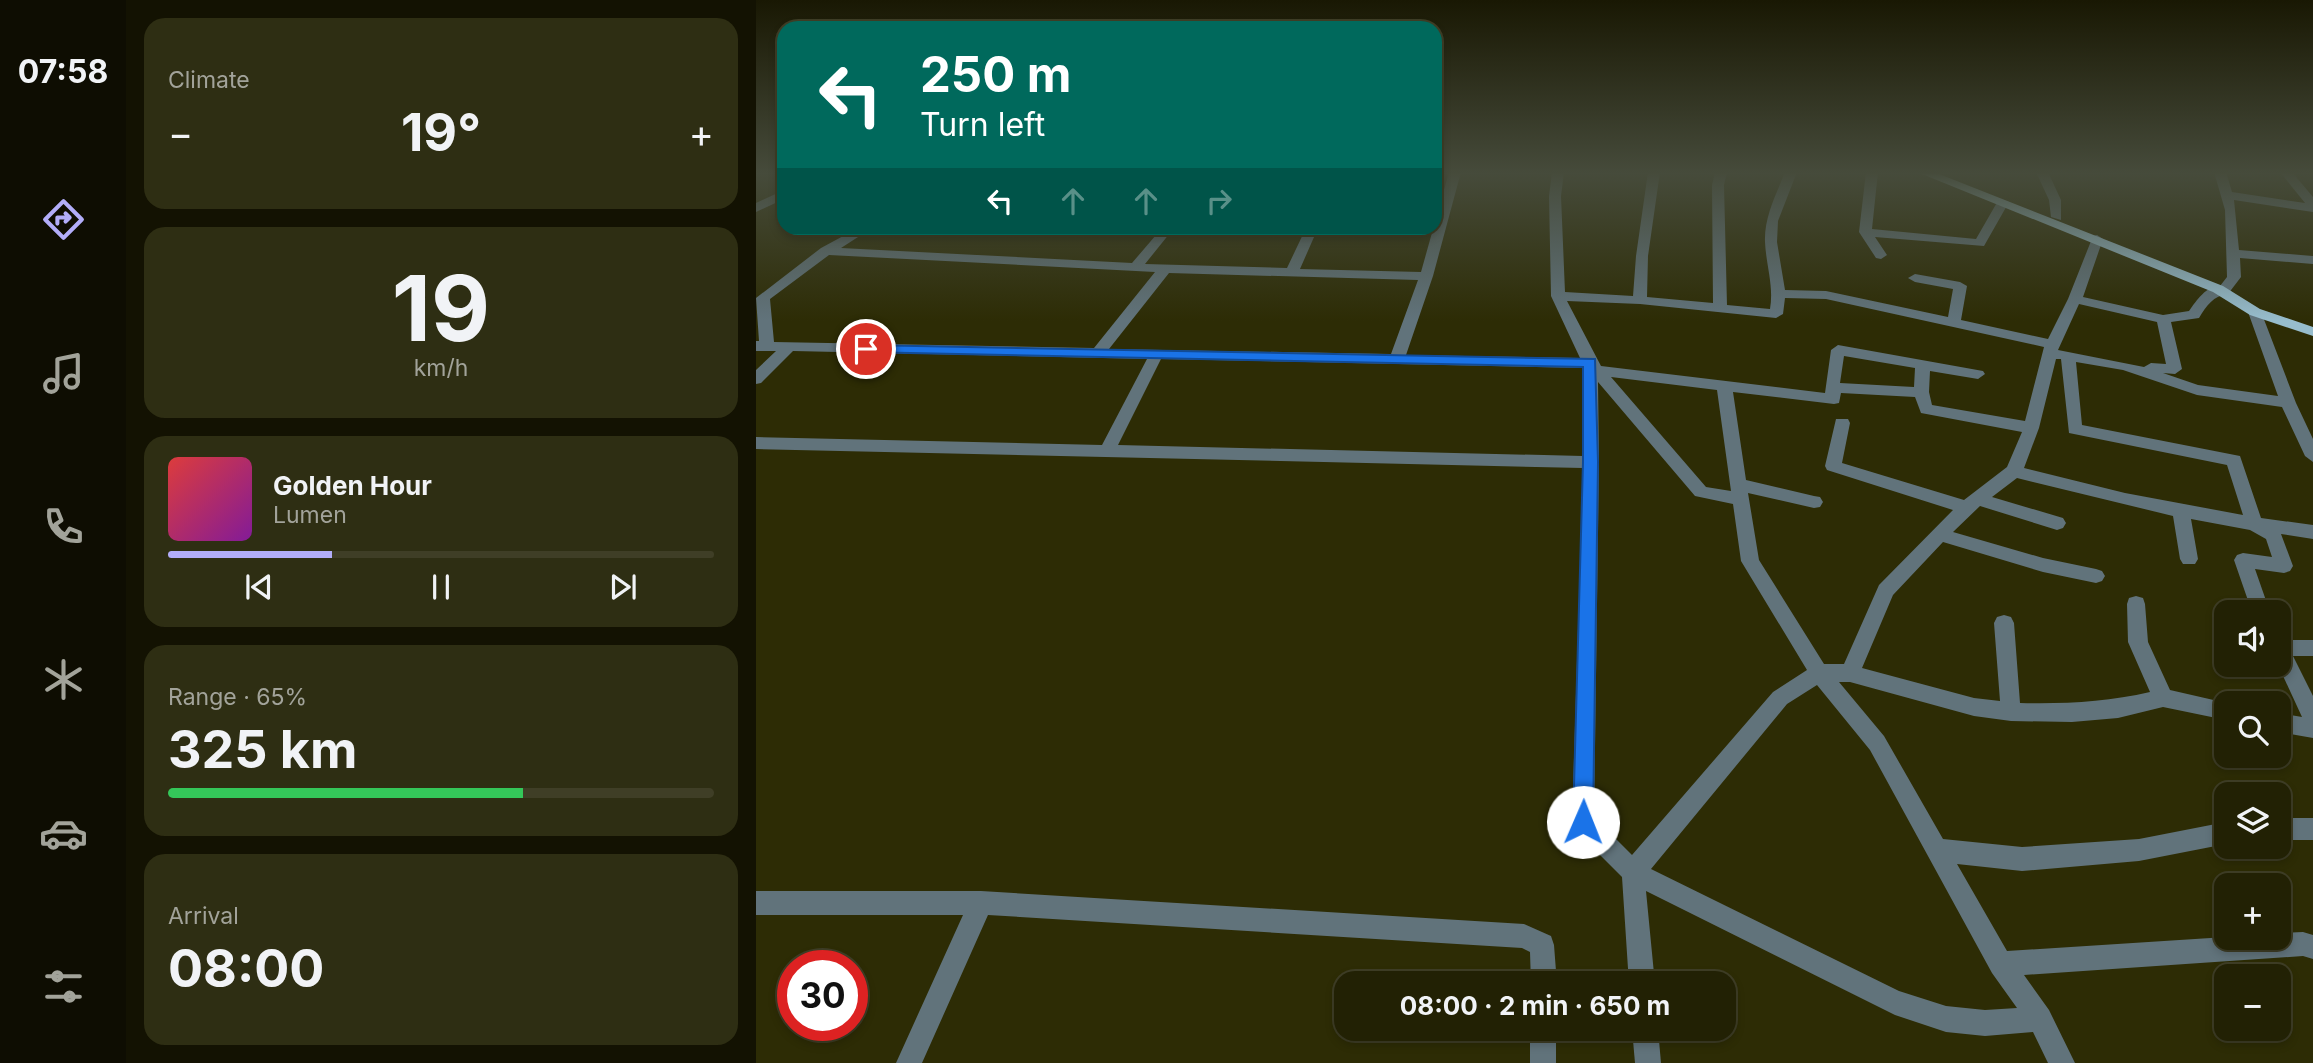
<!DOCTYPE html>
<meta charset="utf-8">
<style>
:root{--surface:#222104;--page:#2e2e13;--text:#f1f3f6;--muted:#a2a39a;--line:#3f3e26;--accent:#b2adf9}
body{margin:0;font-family:Inter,sans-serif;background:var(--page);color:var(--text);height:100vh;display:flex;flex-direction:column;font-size:26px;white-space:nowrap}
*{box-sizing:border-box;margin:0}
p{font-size:23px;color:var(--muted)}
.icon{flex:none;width:38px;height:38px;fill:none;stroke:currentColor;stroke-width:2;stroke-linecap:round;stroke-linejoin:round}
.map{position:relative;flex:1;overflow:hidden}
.panel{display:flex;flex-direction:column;gap:18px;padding:18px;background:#131202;width:630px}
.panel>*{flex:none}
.top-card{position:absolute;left:21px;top:21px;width:665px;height:214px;border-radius:21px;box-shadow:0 4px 10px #0003,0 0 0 2px var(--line);background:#00695c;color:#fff;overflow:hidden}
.fabs{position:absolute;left:1458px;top:600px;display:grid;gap:14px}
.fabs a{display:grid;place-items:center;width:77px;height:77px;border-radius:14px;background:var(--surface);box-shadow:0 4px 10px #0003,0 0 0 2px var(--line);font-size:35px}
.speed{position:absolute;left:21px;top:950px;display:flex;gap:14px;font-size:35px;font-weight:700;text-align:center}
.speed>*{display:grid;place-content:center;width:91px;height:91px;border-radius:50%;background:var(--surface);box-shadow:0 4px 10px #0003,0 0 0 2px var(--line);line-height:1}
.speed .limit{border:10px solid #d22;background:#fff;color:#111}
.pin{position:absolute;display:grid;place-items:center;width:60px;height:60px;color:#fff;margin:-30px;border:4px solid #fff;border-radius:50%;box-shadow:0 2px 7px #0007}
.me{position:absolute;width:77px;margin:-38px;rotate:1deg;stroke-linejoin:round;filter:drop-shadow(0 0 5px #0008)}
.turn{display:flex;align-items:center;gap:24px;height:147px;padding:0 28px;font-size:32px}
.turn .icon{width:91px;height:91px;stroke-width:2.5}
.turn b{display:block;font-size:49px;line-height:60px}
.lanes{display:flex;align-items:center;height:66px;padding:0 28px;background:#0003;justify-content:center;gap:35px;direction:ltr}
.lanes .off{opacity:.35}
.big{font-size:52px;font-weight:700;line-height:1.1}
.panel .card{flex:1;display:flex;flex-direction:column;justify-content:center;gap:10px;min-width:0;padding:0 24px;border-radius:21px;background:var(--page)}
.panel .dial{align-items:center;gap:0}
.dial b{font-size:91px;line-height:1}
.song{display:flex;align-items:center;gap:21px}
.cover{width:84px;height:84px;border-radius:10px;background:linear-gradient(135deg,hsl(0 70% 55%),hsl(290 70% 35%))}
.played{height:7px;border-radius:4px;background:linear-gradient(90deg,var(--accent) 30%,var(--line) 30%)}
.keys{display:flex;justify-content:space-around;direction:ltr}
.heat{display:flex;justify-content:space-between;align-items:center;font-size:38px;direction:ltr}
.charge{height:10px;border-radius:5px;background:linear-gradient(90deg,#34c759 65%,var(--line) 0)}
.trip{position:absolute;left:578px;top:971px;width:402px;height:70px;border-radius:21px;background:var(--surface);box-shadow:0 4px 10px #0003,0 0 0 2px var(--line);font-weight:700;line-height:70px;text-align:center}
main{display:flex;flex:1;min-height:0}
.tab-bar{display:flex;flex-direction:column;width:126px;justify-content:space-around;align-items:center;background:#0e0d02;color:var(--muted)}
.tab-bar .icon{width:49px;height:49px}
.tab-bar .on{color:var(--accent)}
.tab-bar b{font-size:32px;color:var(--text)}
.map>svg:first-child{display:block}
</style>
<main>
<nav class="tab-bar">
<b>07:58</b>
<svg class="icon on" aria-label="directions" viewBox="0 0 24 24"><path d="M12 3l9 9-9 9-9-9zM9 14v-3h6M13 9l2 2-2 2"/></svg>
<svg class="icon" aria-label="music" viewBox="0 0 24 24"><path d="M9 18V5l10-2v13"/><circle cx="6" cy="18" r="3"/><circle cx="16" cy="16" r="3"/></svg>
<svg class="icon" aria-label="phone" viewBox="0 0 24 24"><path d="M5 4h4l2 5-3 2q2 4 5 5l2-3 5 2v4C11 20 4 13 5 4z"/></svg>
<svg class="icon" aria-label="climate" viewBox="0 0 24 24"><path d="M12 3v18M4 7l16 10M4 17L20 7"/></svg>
<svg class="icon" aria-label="car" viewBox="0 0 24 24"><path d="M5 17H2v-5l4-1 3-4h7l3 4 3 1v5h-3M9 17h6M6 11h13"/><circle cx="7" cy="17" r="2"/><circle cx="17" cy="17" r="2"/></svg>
<svg class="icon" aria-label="filters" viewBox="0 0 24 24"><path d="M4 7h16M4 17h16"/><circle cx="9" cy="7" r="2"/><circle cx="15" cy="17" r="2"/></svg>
</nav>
<section class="panel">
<div class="card"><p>Climate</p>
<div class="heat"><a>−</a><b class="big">19°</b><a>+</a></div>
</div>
<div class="card dial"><b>19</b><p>km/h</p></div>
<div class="card">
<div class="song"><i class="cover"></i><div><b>Golden Hour</b><p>Lumen</p></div></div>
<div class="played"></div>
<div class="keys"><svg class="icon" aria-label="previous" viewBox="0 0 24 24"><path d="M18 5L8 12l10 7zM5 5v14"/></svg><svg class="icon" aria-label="pause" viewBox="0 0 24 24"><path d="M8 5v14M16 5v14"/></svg><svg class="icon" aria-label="next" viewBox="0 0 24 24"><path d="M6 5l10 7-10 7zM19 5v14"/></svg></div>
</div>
<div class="card"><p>Range · 65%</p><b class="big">325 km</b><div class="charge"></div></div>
<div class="card"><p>Arrival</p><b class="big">08:00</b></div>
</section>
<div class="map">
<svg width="1557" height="1063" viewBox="0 0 1557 1063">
<rect width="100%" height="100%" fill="#2d2c05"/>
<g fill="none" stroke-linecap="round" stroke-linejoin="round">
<g fill="#61737b" fill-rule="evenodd">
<path d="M693 172H705L677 276 650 355 824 358 795 296 793 196 796 172H808L805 196 809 292 877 296 880 256 892 172H904L892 256 891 297 957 303 956 185 959 172H971L968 185 971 305 1014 309C1018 286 1010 265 1009 242 1008 217 1020 195 1029 172H1041L1022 221 1021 242 1029 290 1070 291 1192 317 1197 289 1159 282 1152 278 1159 274 1204 282 1211 286 1205 320 1292 339 1312 299 1337 236 1341 235 1347 239 1327 297 1407 315 1433 311C1441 300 1450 286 1464 286L1471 277 1469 210 1458 172H1470L1476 192 1549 203 1524 172H1536L1557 197V212L1478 200 1483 250 1557 256V264L1484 258 1485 277 1472 294C1457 296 1451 305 1443 318L1415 322 1426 369 1419 374 1407 373 1442 385 1522 396 1492 312 1494 309H1504L1540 403 1557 439V462L1549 456 1526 407 1441 395 1367 370 1320 362 1326 425 1484 456 1505 518 1557 525V539L1525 534 1537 566 1534 571 1528 573 1499 569 1514 612H1496L1478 560 1481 555 1487 553 1516 557 1510 539 1494 530 1435 519 1442 559 1439 564H1427L1424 559 1417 516 1261 478 1236 497 1307 518 1310 523 1307 528 1301 530 1224 506 1197 532 1287 558 1340 569 1346 571 1349 576 1346 581 1340 583 1287 572 1187 542 1137 595 1106 668 1218 698 1244 701 1238 623 1241 617 1248 615 1255 617 1258 623 1264 703C1309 704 1351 702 1394 692L1372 642 1371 604 1373 598 1380 596 1387 598 1389 604 1392 642 1414 690 1475 704H1470V720L1407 707 1362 718 1316 722 1255 721 1218 716 1094 682H1083L1128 736 1187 839 1266 847 1383 839 1470 822V844L1383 861 1266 871 1201 864 1251 951 1470 937 1522 938V933L1547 932 1557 935V959L1547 956 1268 975 1293 1010 1319 1063H1292L1277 1032 1229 1036 1190 1032 1139 1015 890 891 899 984H873L866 877 819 830 816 822 827 468 0 449V437L346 445 391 359 37 351 5 383 0 384V370L20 351H0V341H3L0 298 65 248 102 228H116L85 248 376 263 406 228H418L389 264 531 268 550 228H562L544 269 665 272ZM73 255 399 272 338 348 18 342 14 299ZM413 273 662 280 635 354 353 349ZM1029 298 1070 299 1288 347 1269 421 1176 405 1173 392 1174 371 1222 379 1229 374 1227 371 1082 345 1075 350 1069 393 845 366 811 301 884 304 1020 318 1027 314ZM1323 304 1401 322 1410 364 1395 363 1388 367 1302 350ZM1088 356 1159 368 1158 387 1084 383ZM405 359 827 368V456L362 445ZM1300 359H1305L1313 433 1471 465 1487 515 1369 493 1268 468 1283 428ZM855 377 961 390 975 491 950 487ZM842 382 939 496 977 504 985 561 1051 670 1017 692 876 855 838 817 843 462ZM977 392 1078 404 1083 403 1085 393 1159 397 1165 413 1266 432 1251 467 1208 500 1086 463 1094 423 1092 419H1080L1069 466 1071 470 1197 510 1123 585 1088 664H1068L1003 560 992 493 1058 508 1064 507 1067 502 1064 497 1058 496 990 480ZM1061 685 1114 750 1236 973 1261 1008 1229 1010 1190 1006 1143 991 895 869 1031 704Z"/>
<polygon points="1110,172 1122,172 1116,229 1220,239 1243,199 1253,202 1228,246 1119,237 1131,255 1125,259 1120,258 1103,232"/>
<polygon points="1280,172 1292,172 1305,200 1305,220 1295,217 1293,200"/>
<polygon points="28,190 28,199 0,212 0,203"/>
<polygon points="1522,637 1529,640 1557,640 1557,656 1537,656 1557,696 1557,738 1522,732 1522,713 1546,717 1522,665"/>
<rect x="1522" y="818" width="35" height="22"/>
<polygon points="0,891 225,891 768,924 795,936 798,945 801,984 775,984 774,952 766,948 232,915 166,1063 140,1063 207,915 0,915"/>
<rect x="774" y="1029" width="26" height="34"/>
<polygon points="876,1029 902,1029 905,1063 879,1063"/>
</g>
<polygon fill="#97bdcd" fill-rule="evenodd" points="1161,172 1178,172 1467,286 1504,309 1557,327 1557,336 1494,315 1457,292"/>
</g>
<linearGradient id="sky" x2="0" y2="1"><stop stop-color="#191803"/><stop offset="0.54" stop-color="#464b3b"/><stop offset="1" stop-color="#464b3b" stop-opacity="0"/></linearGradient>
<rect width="1557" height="321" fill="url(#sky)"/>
<polygon fill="#1a73e8" stroke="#114b97" stroke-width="2" points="110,345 839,359 842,462 837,822 834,829 827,832 820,829 817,822 827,462 827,367 106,352 106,346"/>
</svg>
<div class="fabs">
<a><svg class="icon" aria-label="sound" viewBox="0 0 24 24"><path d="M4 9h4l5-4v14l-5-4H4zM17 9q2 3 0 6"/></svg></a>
<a><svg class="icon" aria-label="search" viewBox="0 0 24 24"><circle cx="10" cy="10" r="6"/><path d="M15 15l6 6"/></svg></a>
<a><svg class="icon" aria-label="layers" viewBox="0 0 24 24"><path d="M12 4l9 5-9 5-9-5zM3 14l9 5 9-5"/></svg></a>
<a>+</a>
<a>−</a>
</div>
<div class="speed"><div class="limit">30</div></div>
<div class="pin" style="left:110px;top:349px;background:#d93025"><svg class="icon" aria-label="arrive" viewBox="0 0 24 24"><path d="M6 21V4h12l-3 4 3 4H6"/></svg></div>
<svg class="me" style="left:827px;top:822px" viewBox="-20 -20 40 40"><circle r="19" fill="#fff"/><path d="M0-13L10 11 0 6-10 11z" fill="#1a73e8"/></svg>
<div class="trip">08:00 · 2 min · 650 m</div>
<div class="top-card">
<div class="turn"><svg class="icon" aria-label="left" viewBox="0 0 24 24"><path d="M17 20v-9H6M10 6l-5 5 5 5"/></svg><div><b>250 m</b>Turn left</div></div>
<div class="lanes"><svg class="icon" aria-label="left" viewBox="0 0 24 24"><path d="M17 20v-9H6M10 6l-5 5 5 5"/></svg><svg class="icon off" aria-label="ahead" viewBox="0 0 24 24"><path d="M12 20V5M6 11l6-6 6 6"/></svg><svg class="icon off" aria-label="ahead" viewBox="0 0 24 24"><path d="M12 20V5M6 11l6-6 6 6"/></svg><svg class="icon off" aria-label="right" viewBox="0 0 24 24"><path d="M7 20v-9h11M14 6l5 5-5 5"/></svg></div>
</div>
</div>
</main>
